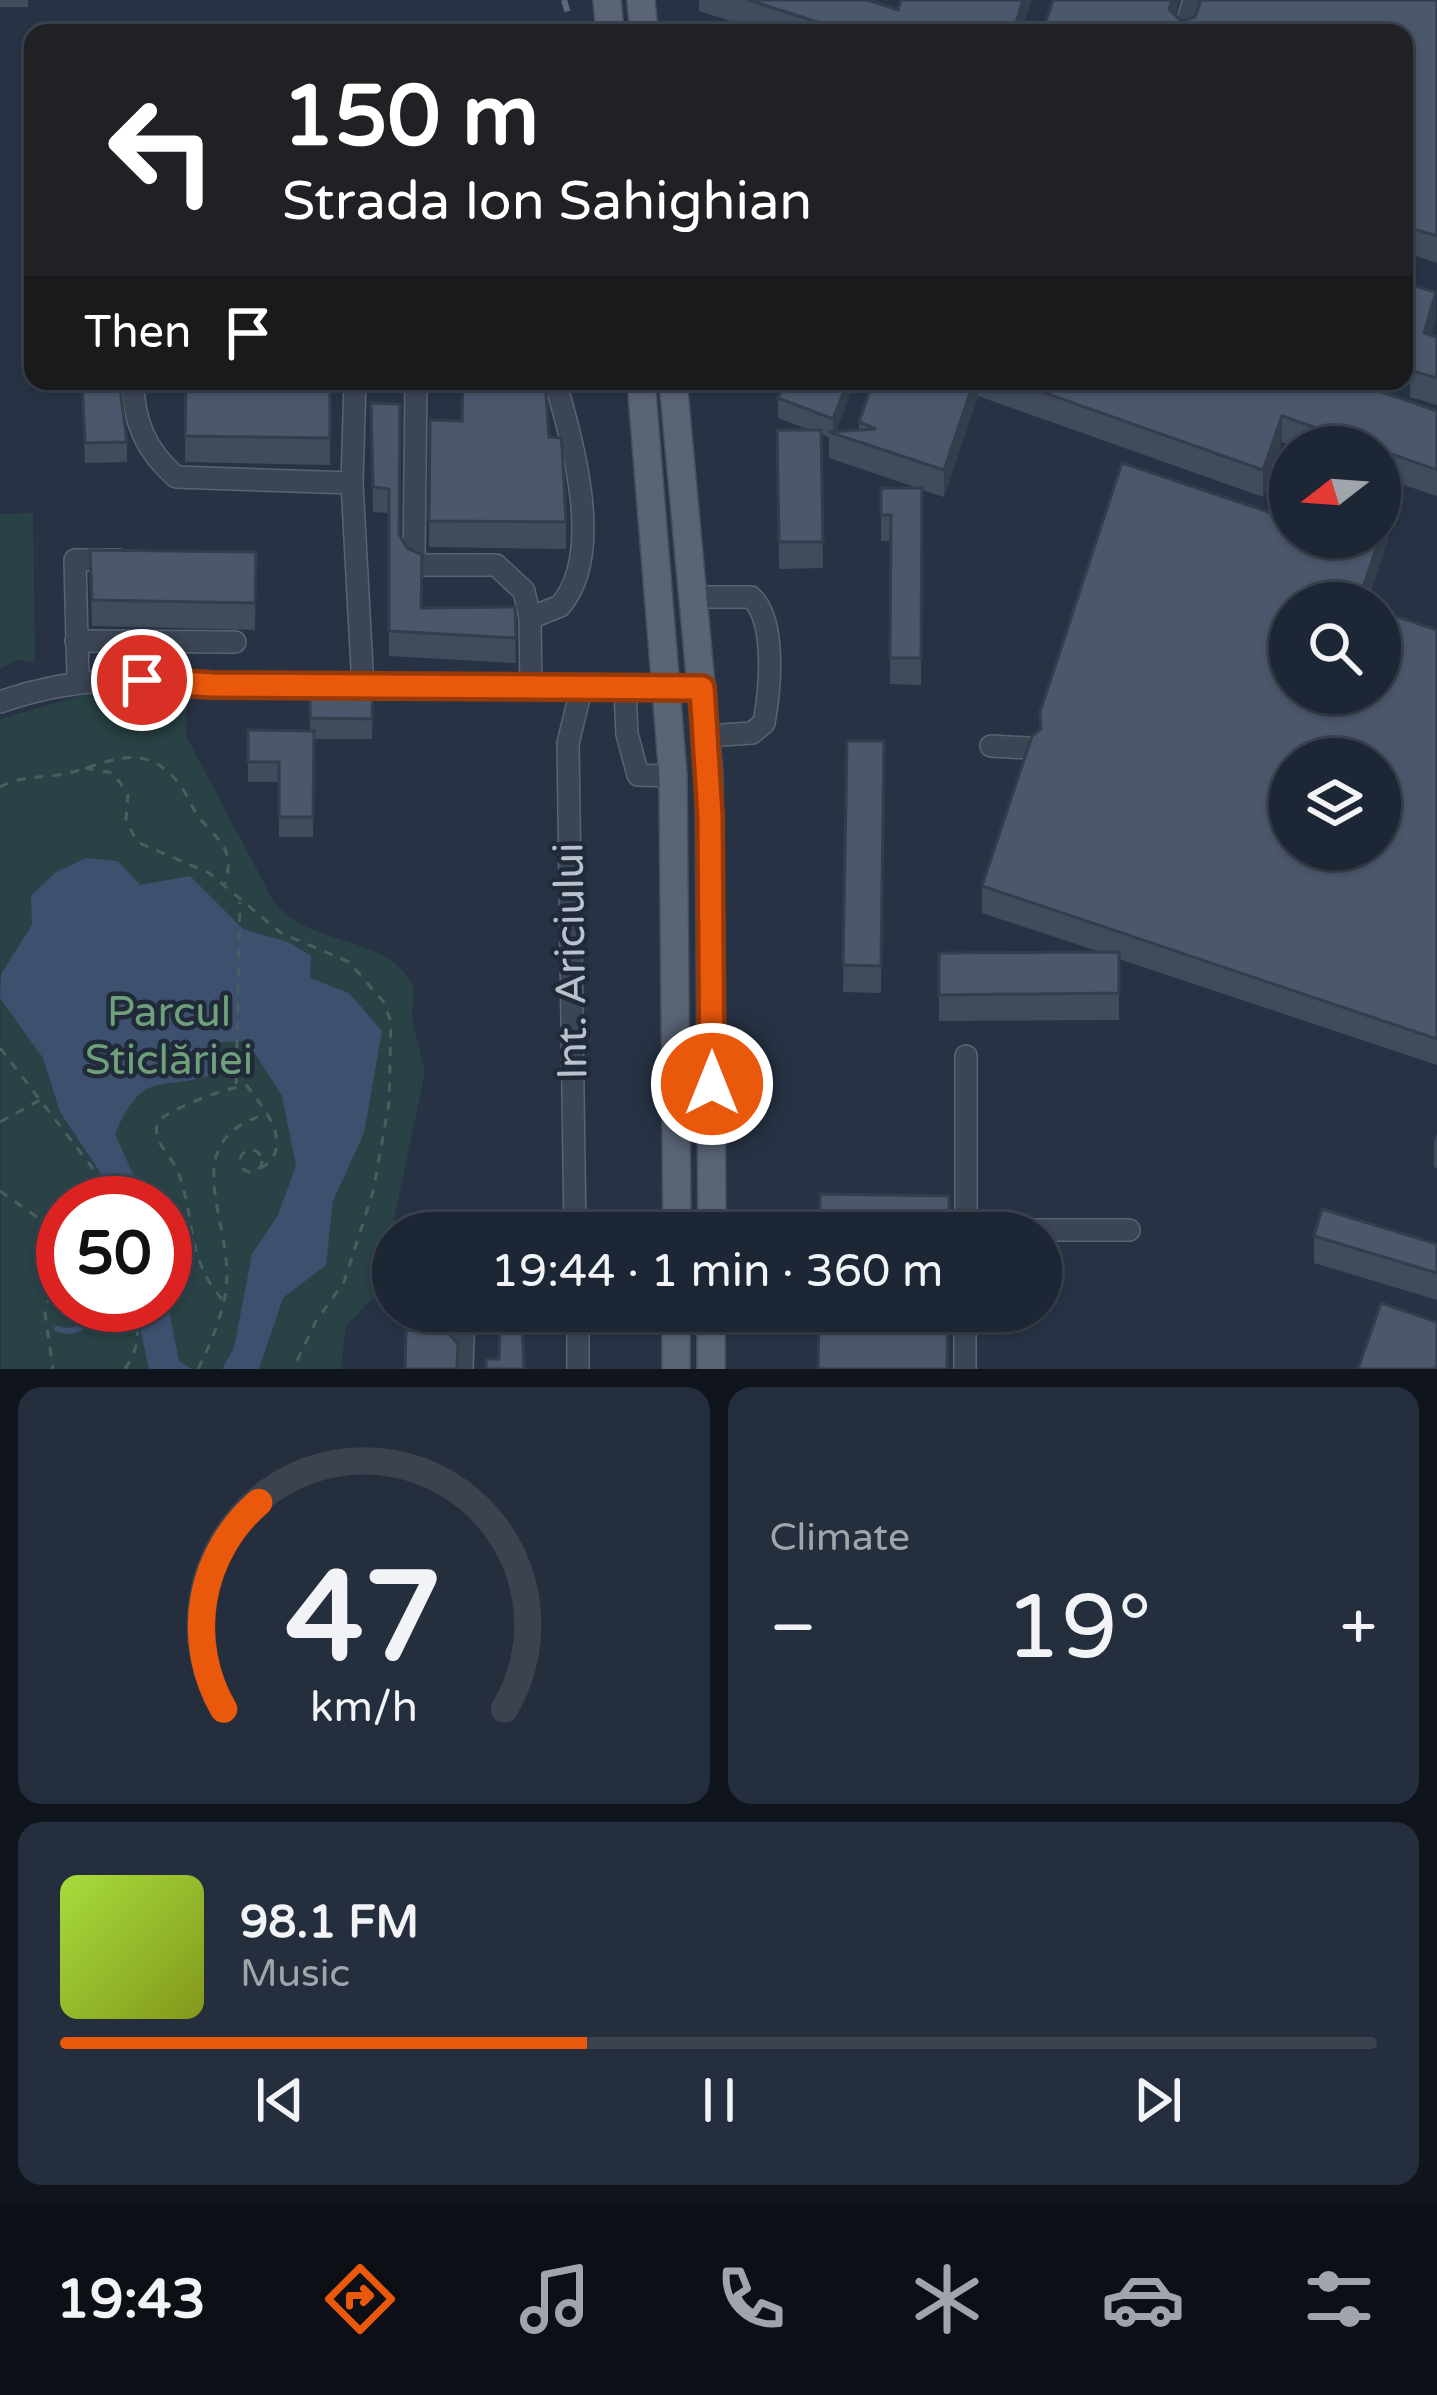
<!DOCTYPE html>
<meta charset="utf-8">
<style>
:root{--surface:#1d2634;--page:#252e3c;--text:#f1f3f6;--muted:#a0a5ac;--line:#3b434f;--accent:#ea580c}
body{margin:0;font-family:"Varela Round",sans-serif;background:var(--page);color:var(--text);height:100vh;display:flex;flex-direction:column;font-size:45px;white-space:nowrap}
*{box-sizing:border-box;margin:0}
p{font-size:39px;color:var(--muted)}
.icon{flex:none;width:66px;height:66px;fill:none;stroke:currentColor;stroke-width:2;stroke-linecap:round;stroke-linejoin:round}
.map{position:relative;height:1369px;overflow:hidden}
.drawer{display:flex;flex-direction:column;gap:18px;padding:18px;background:#10151d;flex:1}
.drawer>*{flex:none}
.hud{position:absolute;left:24px;top:24px;width:1389px;height:366px;border-radius:24px;box-shadow:0 3px 9px #0004,0 0 0 3px var(--line);background:#202124;color:#fff;overflow:hidden}
.needle{width:78px;rotate:253deg}
.tools{position:absolute;left:1269px;top:426px;display:grid;gap:24px}
.tools a{display:grid;place-items:center;width:132px;height:132px;border-radius:50%;background:var(--surface);box-shadow:0 3px 9px #0004,0 0 0 3px var(--line);font-size:60px}
.speed{position:absolute;left:36px;top:1176px;display:flex;gap:24px;font-size:60px;font-weight:700;text-align:center}
.speed>*{display:grid;place-content:center;width:156px;height:156px;border-radius:50%;background:var(--surface);box-shadow:0 3px 9px #0004,0 0 0 3px var(--line);line-height:1}
.speed .limit{border:18px solid #d22;background:#fff;color:#111}
.pin{position:absolute;display:grid;place-items:center;width:102px;height:102px;color:#fff;margin:-51px;border:6px solid #fff;border-radius:50%;box-shadow:0 3px 12px #0007}
.me{position:absolute;width:132px;margin:-66px;rotate:0deg;stroke-linejoin:round;filter:drop-shadow(0 0 9px #0008)}
.turn{display:flex;align-items:center;gap:42px;height:252px;padding:0 60px;font-size:54px}
.turn .icon{width:156px;height:156px;stroke-width:2.5}
.turn b{display:block;font-size:84px;line-height:102px}
.then{display:flex;align-items:center;height:114px;padding:0 60px;background:#0003;gap:24px;font-size:45px}
.big{font-size:90px;font-weight:600;line-height:1.1}
.drawer .widget{flex:1;display:flex;flex-direction:column;justify-content:center;gap:18px;min-width:0;padding:0 42px;border-radius:24px;background:var(--page)}
.drawer .dial{align-items:center;gap:0}
.dial svg{height:312px;overflow:visible;fill:none;stroke:var(--line);stroke-width:7;stroke-linecap:round;text-anchor:middle}
.dial text{fill:var(--text);stroke:none}
.song{display:flex;align-items:center;gap:36px}
.cover{width:144px;height:144px;border-radius:18px;background:linear-gradient(135deg,hsl(80 70% 55%),hsl(70 70% 35%))}
.played{height:12px;border-radius:6px;background:linear-gradient(90deg,var(--accent) 40%,var(--line) 40%)}
.keys{display:flex;justify-content:space-around;direction:ltr}
.heat{display:flex;justify-content:space-between;align-items:center;font-size:66px;direction:ltr}
.drawer .tiles{flex:1;display:grid;gap:18px;grid-template-columns:1fr 1fr}
.widget:last-child{grid-column:span 2}
.trip{position:absolute;left:372px;top:1212px;width:690px;height:120px;border-radius:60px;background:var(--surface);box-shadow:0 3px 9px #0004,0 0 0 3px var(--line);font-weight:600;line-height:120px;text-align:center}
.menu{display:flex;height:192px;justify-content:space-around;align-items:center;background:#0c0f15;color:var(--muted)}
.menu .icon{width:84px;height:84px}
.menu .active{color:var(--accent)}
.menu b{font-size:54px;color:var(--text)}
.map>svg:first-child{display:block}
</style>
<div class="map">
<svg width="1437" height="1369" viewBox="0 0 1437 1369">
<rect width="100%" height="100%" fill="#273345"/>
<g fill="#294245" fill-rule="evenodd">
<polygon points="33,513 35,663 19,659 0,669 0,514"/>
<path d="M186 689V736L274 902C309 948 389 933 414 988L412 1018 425 1072 379 1291 346 1326 341 1369H1L0 719 101 690ZM63 1203H165V1305H63Z"/>
</g>
<g fill="#3d506e">
<path d="M86 858 118 861 140 885 190 876 243 929 288 942 311 956 310 978 349 993 382 1031 364 1133 333 1201 326 1265 283 1298 259 1369H222L234 1348 252 1254 277 1217 296 1166 282 1096 247 1041 221 1042 213 1057 214 1074C160 1093 145 1066 115 1134L146 1203H107L100 1172 60 1112 43 1058 0 998 1 974 32 925 31 896 56 872Z"/>
<polygon points="165,1290 179,1361 192,1369 149,1369 135,1305 165,1305"/>
</g>
<g fill="none" stroke-linecap="round" stroke-linejoin="round">
<path stroke="#3d506e" stroke-width="6" d="M57 1329C81 1337 91 1319 107 1305"/>
<g stroke="#5a6371" stroke-width="24">
<g id="minor">
<polyline points="1184,33 1194,0"/>
<path d="M133 381C133 421 146 451 176 477L352 483"/>
<polyline points="355,381 352,483 363,687"/>
<polyline points="420,381 416,381 414,559 424,565 496,565 524,591 530,618"/>
<path d="M693 597H751C777 621 770 690 764 723L752 733 707 736"/>
<polyline points="76,641 235,642"/>
<polyline points="78,680 75,560 119,560"/>
<path d="M531 689 530 618 560 606C604 556 574 448 558 391L550 381"/>
<polyline points="625,690 627,734 638,775 673,776"/>
<path d="M0 702C98 667 171 684 271 685 415 687 559 690 702 688"/>
<polyline points="991,746 1028,748"/>
<polyline points="966,1056 966,1233"/>
<polyline points="966,1230 1129,1230"/>
<polyline points="575,1233 568,743 581,690"/>
<polyline points="578,1315 578,1369"/>
<polyline points="462,1369 464,1311"/>
<polyline points="965,1369 965,1311"/>
</g>
</g>
<g stroke="#454e5d" stroke-width="30">
<g id="major">
<polyline points="607,0 610,33"/>
<polyline points="641,0 644,33"/>
<polyline points="641,381 673,776 677,1233"/>
<polyline points="673,381 709,773 712,1233"/>
<polyline points="676,1369 676,1311"/>
<polyline points="711,1369 711,1311"/>
</g>
</g>
<g stroke="#475f61" stroke-width="3" stroke-dasharray="9 9" stroke-linecap="butt">
<polyline points="85,768 113,773 128,794 126,820 137,842 209,873 281,933 349,962 383,1001 391,1022 389,1103 373,1192 344,1282 316,1321 293,1369"/>
<path d="M0 787C24 774 47 779 73 772 113 761 143 742 176 780 187 792 191 808 201 820 223 845 234 850 225 884"/>
<polyline points="0,1048 98,1175 101,1203"/>
<polyline points="236,1084 240,902"/>
<polyline points="0,1122 40,1100"/>
<circle cx="251" cy="1161" r="11"/>
<polyline points="0,1191 41,1220 53,1282 45,1314 53,1369"/>
<polyline points="55,1278 63,1264"/>
<path d="M222 1299C187 1261 195 1216 178 1172 170 1152 153 1145 157 1122 172 1108 226 1087 247 1086L265 1110"/>
<path d="M125 1369C140 1346 141 1331 130 1305"/>
<path d="M198 1369C209 1348 223 1314 226 1290 235 1222 172 1141 267 1114 280 1134 283 1159 257 1170"/>
</g>
<use href="#minor" stroke="#3b4554" stroke-width="21"/>
<use href="#major" stroke="#5a6474" stroke-width="27"/>
<polyline stroke="#5d697b" stroke-width="6" stroke-dasharray="12 12" stroke-linecap="butt" points="564,0 574,33"/>
</g>
<g fill="#404b5c">
<rect x="0" y="0" width="28" height="7"/>
<polygon points="699,0 868,0 898,10 1031,0 1021,33 768,33 699,11"/>
<polygon points="1053,0 1180,0 1175,15 1181,21 1437,0 1437,263 1404,252 1404,33 1042,33"/>
<polygon points="1404,283 1436,318 1431,335 1437,337 1437,405 1410,397 1410,384 1397,381 1404,381"/>
<polygon points="82,381 127,442 127,462 85,463"/>
<polygon points="186,381 330,381 330,465 185,462"/>
<polygon points="785,381 855,381 836,431 859,430 859,422 873,381 1354,381 1437,411 1437,496 1380,477 1380,447 1295,447 1282,442 1263,497 978,396 944,497 922,490 921,685 890,684 891,541 881,541 881,488 918,488 829,458 829,437 821,434 823,568 779,569 777,430 810,430 778,418 778,398"/>
<polygon points="371,403 399,535 421,608 515,607 516,663 389,656 389,513 373,512"/>
<polygon points="430,420 462,421 549,437 566,522 566,549 429,547"/>
<polygon points="1283,517 1388,539 1367,603 1290,603 1437,630 1437,1065 1119,959 1119,1020 939,1021 939,953 1100,952 982,913 982,886 1040,730 1040,712"/>
<polygon points="90,550 256,552 255,630 92,626"/>
<polygon points="310,688 373,689 372,739 314,739 313,837 279,837 279,782 248,782 248,730 310,731"/>
<polygon points="847,741 884,741 881,993 843,992"/>
<polygon points="1437,1134 1437,1168 1434,1167 1434,1143"/>
<polygon points="1314,1236 1437,1244 1437,1300 1314,1263"/>
</g>
<g fill="#343d4b">
<polygon points="1023,0 1031,0 1021,33 1013,33"/>
<polygon points="1172,0 1180,0 1170,33 1169,9"/>
<polygon points="1436,292 1436,318 1424,360 1424,333"/>
<polygon points="848,381 855,381 835,434 833,433 833,419"/>
<polygon points="974,381 978,381 978,396 944,497 944,470"/>
<polygon points="1282,416 1282,442 1263,497 1263,470"/>
<polygon points="1388,513 1388,539 1367,603 1358,603"/>
</g>
<g fill="#4b576b" stroke="#343d4b" stroke-width="3" fill-rule="evenodd">
<polygon points="748,0 868,0 898,10 901,0 1023,0 1013,33 852,33"/>
<polygon points="1053,0 1172,0 1169,9 1181,21 1195,17 1201,0 1437,0 1437,236 1404,226 1404,33 1042,33"/>
<polygon points="1404,283 1436,292 1424,333 1437,337 1437,378 1410,370 1413,359 1404,356"/>
<polygon points="82,381 119,381 127,442 85,443"/>
<polygon points="186,381 330,381 330,438 185,436"/>
<polygon points="463,381 545,381 549,437 561,438 562,447 566,522 429,521 430,420 462,421"/>
<polygon points="785,381 848,381 833,419 778,398"/>
<polygon points="873,381 974,381 944,470 829,432 876,429 859,422"/>
<polygon points="1011,381 1350,381 1437,411 1437,470 1380,450 1380,447 1371,447 1282,416 1263,470"/>
<polygon points="371,403 400,404 399,534 407,548 422,555 421,608 515,607 516,638 389,631 389,489 373,487"/>
<polygon points="777,430 821,430 823,542 779,542"/>
<path d="M1122 463 1283 517 1290 495V537H1380L1358 603H1290V693H1380V611L1437 630V1039L982 886 1032 736 1041 729 1040 712ZM1290 759H1380V849H1290Z"/>
<polygon points="881,488 922,488 921,658 890,658 891,515 881,515"/>
<polygon points="1380,510 1388,513 1380,536"/>
<polygon points="90,550 256,552 255,603 92,600"/>
<polygon points="310,688 373,689 372,719 310,718"/>
<polygon points="248,730 314,731 313,817 279,817 279,762 248,762"/>
<polygon points="847,741 884,741 881,966 843,965"/>
<polygon points="1119,952 1119,993 939,995 939,953"/>
<polygon points="820,1194 949,1196 949,1233 820,1233"/>
<polygon points="1322,1209 1437,1244 1437,1273 1314,1236"/>
<polygon points="1381,1303 1437,1322 1437,1369 1358,1369"/>
<polygon points="428,1311 448,1311 447,1331 458,1344 457,1369 405,1369 406,1330 428,1331"/>
<polygon points="819,1311 948,1311 947,1369 818,1369"/>
<polygon points="500,1324 522,1324 524,1369 486,1369 486,1359 499,1359"/>
</g>
<g fill="none" stroke-linecap="round" stroke-linejoin="round">
<g stroke="#983908" stroke-width="30">
<polyline id="route" points="142,680 212,685 702,688 710,816 712,1084"/>
</g>
<use href="#route" stroke="#ea580c" stroke-width="21"/>
</g>
<g text-anchor="middle" dominant-baseline="central" stroke-width="9" stroke-linejoin="round" paint-order="stroke">
<g font-size="42" fill="#b9c1cd" stroke="#202a39">
<text transform="translate(571 961) rotate(-91)">Int. Ariciului</text>
</g>
<g font-size="42" fill="#6f9f7b" stroke="#202a39">
<text x="169" y="1012">Parcul<tspan x="169" dy="48">Sticlăriei</tspan></text>
</g>
</g>
</svg>
<div class="tools">
<a><svg class="needle" viewBox="-14 -14 28 28"><path d="M0-13l5 13h-10z" fill="#e53935"/><path d="M0 13l5-13h-10z" fill="#a0a5ac"/></svg></a>
<a><svg class="icon" aria-label="search" viewBox="0 0 24 24"><circle cx="10" cy="10" r="6"/><path d="M15 15l6 6"/></svg></a>
<a><svg class="icon" aria-label="layers" viewBox="0 0 24 24"><path d="M12 4l9 5-9 5-9-5zM3 14l9 5 9-5"/></svg></a>
</div>
<div class="speed"><div class="limit">50</div></div>
<div class="pin" style="left:142px;top:680px;background:#d93025"><svg class="icon" aria-label="arrive" viewBox="0 0 24 24"><path d="M6 21V4h12l-3 4 3 4H6"/></svg></div>
<svg class="me" style="left:712px;top:1084px" viewBox="-20 -20 40 40"><circle r="17" fill="#ea580c" stroke="#fff" stroke-width="3"/><path d="M0-11L8 9 0 5-8 9z" fill="#fff"/></svg>
<div class="trip">19:44 · 1 min · 360 m</div>
<div class="hud">
<div class="turn"><svg class="icon" aria-label="left" viewBox="0 0 24 24"><path d="M17 20v-9H6M10 6l-5 5 5 5"/></svg><div><b>150 m</b>Strada Ion Sahighian</div></div>
<div class="then">Then<svg class="icon" aria-label="arrive" viewBox="0 0 24 24"><path d="M6 21V4h12l-3 4 3 4H6"/></svg></div>
</div>
</div>
<section class="drawer">
<div class="tiles">
<div class="widget dial"><svg viewBox="0 0 100 80">
<path d="M14 69A42 42 0 1 1 86 69"/>
<path d="M14 69A42 42 0 0 1 23 16" stroke="#ea580c"/>
<text x="50" y="56" font-size="32" font-weight="700">47</text>
<text x="50" y="72" font-size="11">km/h</text>
</svg></div>
<div class="widget"><p>Climate</p>
<div class="heat"><a>−</a><b class="big">19°</b><a>+</a></div>
</div>
<div class="widget">
<div class="song"><i class="cover"></i><div><b>98.1 FM</b><p>Music</p></div></div>
<div class="played"></div>
<div class="keys"><svg class="icon" aria-label="previous" viewBox="0 0 24 24"><path d="M18 5L8 12l10 7zM5 5v14"/></svg><svg class="icon" aria-label="pause" viewBox="0 0 24 24"><path d="M8 5v14M16 5v14"/></svg><svg class="icon" aria-label="next" viewBox="0 0 24 24"><path d="M6 5l10 7-10 7zM19 5v14"/></svg></div>
</div>
</div>
</section>
<nav class="menu">
<b>19:43</b>
<svg class="icon active" aria-label="directions" viewBox="0 0 24 24"><path d="M12 3l9 9-9 9-9-9zM9 14v-3h6M13 9l2 2-2 2"/></svg>
<svg class="icon" aria-label="music" viewBox="0 0 24 24"><path d="M9 18V5l10-2v13"/><circle cx="6" cy="18" r="3"/><circle cx="16" cy="16" r="3"/></svg>
<svg class="icon" aria-label="phone" viewBox="0 0 24 24"><path d="M5 4h4l2 5-3 2q2 4 5 5l2-3 5 2v4C11 20 4 13 5 4z"/></svg>
<svg class="icon" aria-label="climate" viewBox="0 0 24 24"><path d="M12 3v18M4 7l16 10M4 17L20 7"/></svg>
<svg class="icon" aria-label="car" viewBox="0 0 24 24"><path d="M5 17H2v-5l4-1 3-4h7l3 4 3 1v5h-3M9 17h6M6 11h13"/><circle cx="7" cy="17" r="2"/><circle cx="17" cy="17" r="2"/></svg>
<svg class="icon" aria-label="filters" viewBox="0 0 24 24"><path d="M4 7h16M4 17h16"/><circle cx="9" cy="7" r="2"/><circle cx="15" cy="17" r="2"/></svg>
</nav>
